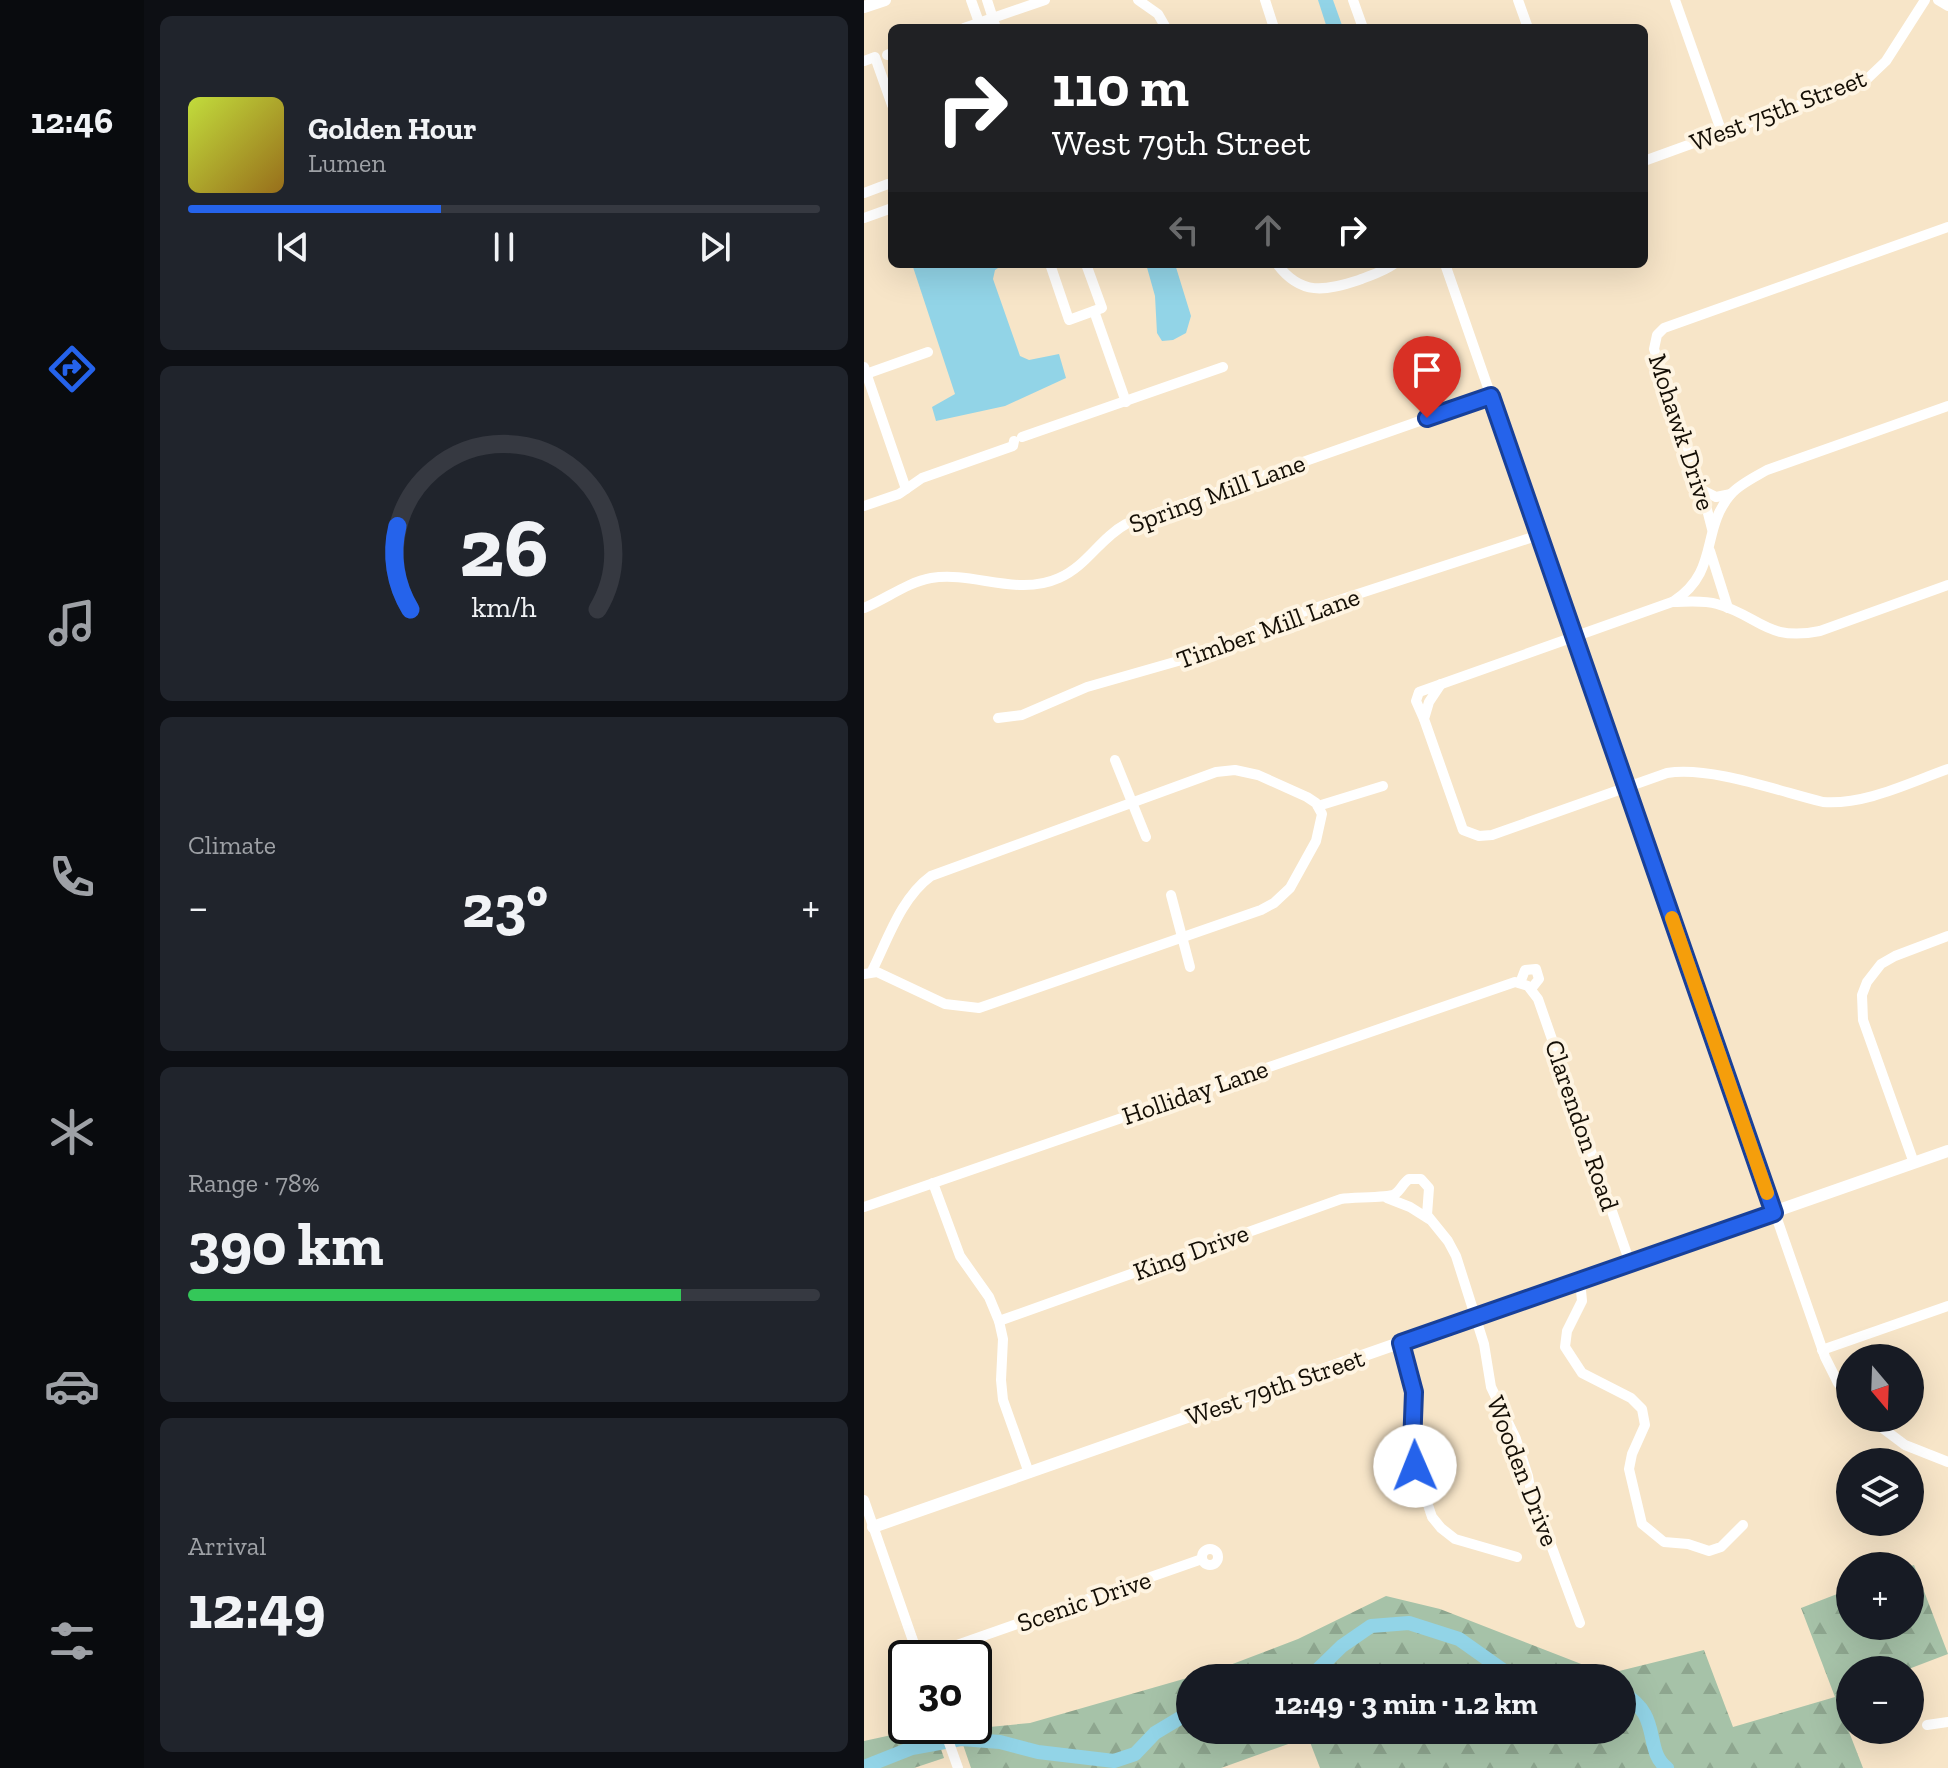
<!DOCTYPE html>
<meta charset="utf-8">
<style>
:root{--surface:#171b24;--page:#20242c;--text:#f1f3f6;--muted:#9ea1a6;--line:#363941;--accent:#2563eb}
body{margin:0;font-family:"Zilla Slab",serif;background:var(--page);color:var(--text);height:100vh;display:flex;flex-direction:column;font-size:30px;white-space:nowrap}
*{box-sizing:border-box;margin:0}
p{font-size:26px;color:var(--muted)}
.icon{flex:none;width:44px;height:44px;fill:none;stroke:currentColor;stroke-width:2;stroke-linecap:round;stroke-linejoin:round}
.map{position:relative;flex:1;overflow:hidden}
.drawer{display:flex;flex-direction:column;gap:16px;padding:16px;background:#0d0f14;width:720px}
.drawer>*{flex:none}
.top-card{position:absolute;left:24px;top:24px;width:760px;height:244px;border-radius:12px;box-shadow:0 8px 32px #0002;background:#202124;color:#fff;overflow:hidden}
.needle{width:52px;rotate:161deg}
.controls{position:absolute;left:972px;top:1344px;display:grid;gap:16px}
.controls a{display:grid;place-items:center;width:88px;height:88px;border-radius:50%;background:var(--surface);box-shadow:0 8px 32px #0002;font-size:40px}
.speed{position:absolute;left:24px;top:1640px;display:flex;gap:16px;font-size:40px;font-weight:700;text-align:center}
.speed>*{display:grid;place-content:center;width:104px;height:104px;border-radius:50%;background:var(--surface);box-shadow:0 8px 32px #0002;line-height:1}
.speed .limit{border:4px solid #111;border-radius:12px;background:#fff;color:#111}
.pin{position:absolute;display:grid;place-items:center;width:68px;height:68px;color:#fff;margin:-82px -34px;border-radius:50% 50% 50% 0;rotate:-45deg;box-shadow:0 0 8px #0007}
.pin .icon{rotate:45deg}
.me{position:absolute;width:88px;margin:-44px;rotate:359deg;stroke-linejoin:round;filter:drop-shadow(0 0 6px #0008)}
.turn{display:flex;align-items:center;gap:28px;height:168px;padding:0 32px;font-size:36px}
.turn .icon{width:104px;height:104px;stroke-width:2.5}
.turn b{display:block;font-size:56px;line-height:68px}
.lanes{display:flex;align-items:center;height:76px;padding:0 32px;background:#0003;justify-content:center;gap:40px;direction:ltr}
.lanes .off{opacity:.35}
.big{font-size:60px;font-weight:800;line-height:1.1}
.drawer .tile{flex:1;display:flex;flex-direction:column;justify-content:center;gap:12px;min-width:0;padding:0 28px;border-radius:12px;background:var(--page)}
.drawer .dial{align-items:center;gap:0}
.dial svg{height:208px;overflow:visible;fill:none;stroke:var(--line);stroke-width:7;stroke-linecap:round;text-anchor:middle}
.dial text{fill:var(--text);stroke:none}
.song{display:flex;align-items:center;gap:24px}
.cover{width:96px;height:96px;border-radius:12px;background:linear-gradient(135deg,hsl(70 70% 55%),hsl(40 70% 35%))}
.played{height:8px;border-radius:4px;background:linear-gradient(90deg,var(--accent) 40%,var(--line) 40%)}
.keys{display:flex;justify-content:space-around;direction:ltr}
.heat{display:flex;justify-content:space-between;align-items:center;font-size:44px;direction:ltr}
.charge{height:12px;border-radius:6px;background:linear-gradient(90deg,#34c759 78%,var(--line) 0)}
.trip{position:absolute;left:312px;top:1664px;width:460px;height:80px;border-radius:40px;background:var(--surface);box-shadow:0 8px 32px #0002;font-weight:800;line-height:80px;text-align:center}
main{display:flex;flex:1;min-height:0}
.tabs{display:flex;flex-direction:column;width:144px;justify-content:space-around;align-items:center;background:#090b0e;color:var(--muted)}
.tabs .icon{width:56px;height:56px}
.tabs .current{color:var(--accent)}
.tabs b{font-size:36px;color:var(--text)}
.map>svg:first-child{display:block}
</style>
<main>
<nav class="tabs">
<b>12:46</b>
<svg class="icon current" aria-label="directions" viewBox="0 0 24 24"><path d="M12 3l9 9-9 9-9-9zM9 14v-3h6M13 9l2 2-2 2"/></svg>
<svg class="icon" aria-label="music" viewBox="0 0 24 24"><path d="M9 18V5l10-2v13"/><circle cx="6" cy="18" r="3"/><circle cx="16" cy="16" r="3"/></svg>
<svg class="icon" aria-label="phone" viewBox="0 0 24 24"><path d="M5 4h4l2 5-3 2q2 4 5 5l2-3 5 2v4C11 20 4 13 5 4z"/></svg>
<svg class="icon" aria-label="climate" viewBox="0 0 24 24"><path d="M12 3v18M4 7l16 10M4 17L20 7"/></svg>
<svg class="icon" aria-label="car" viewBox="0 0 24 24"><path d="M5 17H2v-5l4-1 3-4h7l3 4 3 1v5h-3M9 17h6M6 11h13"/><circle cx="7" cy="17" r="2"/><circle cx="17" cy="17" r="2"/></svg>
<svg class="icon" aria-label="filters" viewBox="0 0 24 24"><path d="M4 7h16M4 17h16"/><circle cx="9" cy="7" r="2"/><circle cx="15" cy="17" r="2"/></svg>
</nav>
<section class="drawer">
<div class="tile">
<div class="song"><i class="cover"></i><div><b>Golden Hour</b><p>Lumen</p></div></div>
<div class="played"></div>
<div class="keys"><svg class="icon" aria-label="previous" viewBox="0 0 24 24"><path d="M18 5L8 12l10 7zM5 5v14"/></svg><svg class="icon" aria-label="pause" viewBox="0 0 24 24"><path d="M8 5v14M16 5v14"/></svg><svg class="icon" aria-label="next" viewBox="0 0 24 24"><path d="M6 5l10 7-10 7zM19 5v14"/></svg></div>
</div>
<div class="tile dial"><svg viewBox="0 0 100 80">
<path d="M14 69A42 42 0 1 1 86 69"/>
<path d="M14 69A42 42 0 0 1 9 37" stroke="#2563eb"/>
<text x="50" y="56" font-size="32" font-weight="700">26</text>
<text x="50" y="72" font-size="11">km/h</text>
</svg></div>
<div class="tile"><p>Climate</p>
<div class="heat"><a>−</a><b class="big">23°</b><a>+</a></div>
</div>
<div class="tile"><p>Range · 78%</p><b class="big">390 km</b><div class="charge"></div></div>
<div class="tile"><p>Arrival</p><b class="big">12:49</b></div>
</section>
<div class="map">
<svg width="1084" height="1768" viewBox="0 0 1084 1768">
<defs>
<pattern id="forest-firs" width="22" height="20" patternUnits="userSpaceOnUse" patternTransform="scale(2)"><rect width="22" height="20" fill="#a6c2a8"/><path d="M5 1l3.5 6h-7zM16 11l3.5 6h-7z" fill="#8ea68f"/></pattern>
</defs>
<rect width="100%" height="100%" fill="#f7e5c8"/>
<g fill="url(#forest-firs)" fill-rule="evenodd">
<path d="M1050 1565 1084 1654 1042 1670H986V1692L972 1698 999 1768H456L444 1737 357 1768H107L94 1730 166 1723 358 1668 434 1639 522 1596 576 1609 743 1674 840 1650 869 1727 971 1697 937 1608 986 1589V1626H1046V1566ZM326 1678H758V1730H326Z"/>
<polygon points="69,1726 80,1758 50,1768 0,1768 0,1741"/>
</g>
<g fill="#92d4e7">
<polygon points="454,0 469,0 479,28 463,28"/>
<polygon points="48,264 140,264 131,270 129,279 156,356 165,360 195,354 202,378 141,406 72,421 68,407 91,394"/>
<polygon points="282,264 311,264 327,316 322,333 309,340 298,341 293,333 291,296"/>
</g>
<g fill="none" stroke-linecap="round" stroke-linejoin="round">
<g stroke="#92d4e7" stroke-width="14">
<polyline points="445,1678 478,1646 507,1626 545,1623 595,1639 650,1678"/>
<path d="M758 1693C799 1715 779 1750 803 1768"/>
<polyline points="0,1767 48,1748 97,1739 136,1742 174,1752 250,1761 271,1754 291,1733 326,1712"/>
</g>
<g stroke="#fff" stroke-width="10">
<polyline points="107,0 117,28"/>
<polyline points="123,0 132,28"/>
<polyline points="274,0 294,14 302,28"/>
<polyline points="401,0 410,28"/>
<polyline points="489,0 499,28"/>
<polyline points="654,0 664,28"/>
<polyline points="811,0 858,133"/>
<polyline points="1074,0 1084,6"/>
<polyline points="100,28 181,0"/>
<polyline points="23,55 28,53"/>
<polyline points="0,61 11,57 28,105"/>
<polyline points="780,161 1001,81 1022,61 1061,0"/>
<polyline points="0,193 24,184"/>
<polyline points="0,218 28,208"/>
<polyline points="186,264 205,320 238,308 222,264"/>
<path d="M413 264C437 296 461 291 495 280 507 275 519 272 530 264"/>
<polyline points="581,264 961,1357 974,1383 986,1398"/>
<polyline points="230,311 262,402"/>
<polyline points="0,367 42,489"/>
<polyline points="2,374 64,352"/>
<polyline points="158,437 359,367"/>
<polyline points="838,490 852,497 867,494"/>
<polyline points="0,506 35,494 58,478 149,446 150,441"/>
<polyline points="848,529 838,490 790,349 793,335 800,328 1084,227"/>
<polyline points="846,551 864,608"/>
<path d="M810 601C856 571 836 530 867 494 876 484 891 477 903 470L1084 406"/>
<path d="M0 608C22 599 44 582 67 578 110 571 153 597 195 578 223 566 236 538 262 524L627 396"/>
<path d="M577 684 565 702 560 719 599 830 615 836 628 835 803 773C847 766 914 791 959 802 1002 805 1044 783 1084 769"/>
<polyline points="134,718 158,715 223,687 342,653 414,620 675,535"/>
<path d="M560 719 552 701 555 692 808 602C823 602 839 600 853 604 896 616 902 642 956 631L1084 585"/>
<polyline points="251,760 282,837"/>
<polyline points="454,806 519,786"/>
<polyline points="307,895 326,967"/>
<path d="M0 974 13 972 81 1004 115 1008 397 910 410 903 426 888 452 841 458 814 452 803 443 797 394 775 371 770 352 772 67 876C37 898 24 939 8 971"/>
<polyline points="656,983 661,970 672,969 675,979 667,989"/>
<polyline points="1050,1163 999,1020 998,995 1003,982 1017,964 1031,956 1084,936"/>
<polyline points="69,1183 96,1256 125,1297 135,1321 139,1339 137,1380 139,1400 165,1473"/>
<polyline points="523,1198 546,1207 565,1219"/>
<polyline points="0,1207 651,982 664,986 674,999 766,1263"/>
<polyline points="716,1280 718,1301 703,1331 701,1347 718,1373 767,1398 778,1409 781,1425 768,1454 765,1469 778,1524 800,1542 824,1544 845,1551 857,1547 879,1525"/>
<path d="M135 1321 477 1199C489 1197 525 1198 531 1194 537 1190 539 1183 545 1179H557L565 1188 563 1215 584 1241 592 1256 620 1344 627 1387 652 1439 664 1476 669 1506 681 1529 716 1623"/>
<polyline points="537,1343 550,1392 548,1447 551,1466 568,1517 577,1528 591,1539 653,1557"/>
<polyline points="958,1350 1084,1306"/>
<polyline points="1005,1418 1041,1445 1084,1462"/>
<polyline points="0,1500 55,1658"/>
<circle cx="346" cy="1557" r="8"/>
<polyline points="56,1658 338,1559"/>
<polyline points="1063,1725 1084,1722"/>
<polyline points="79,1726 94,1768"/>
</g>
<g stroke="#fff" stroke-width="12">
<polyline points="0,7 21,0"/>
<polyline points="9,1527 1084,1151"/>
</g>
</g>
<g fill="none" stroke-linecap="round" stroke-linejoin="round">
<g stroke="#184099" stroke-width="20">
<polyline id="route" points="551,1466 548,1447 550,1392 537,1343 910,1213 627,396 563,418"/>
</g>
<use href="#route" stroke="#2563eb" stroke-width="14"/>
<polyline stroke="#f59e0b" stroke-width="14" points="808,918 903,1193"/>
</g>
<g text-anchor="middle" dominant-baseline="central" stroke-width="8" stroke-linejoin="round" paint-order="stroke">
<g font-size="26" fill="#140e05" stroke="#fef4e2">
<text transform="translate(914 110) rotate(-21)">West 75th Street</text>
<text transform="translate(818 432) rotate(72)">Mohawk Drive</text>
<text transform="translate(353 493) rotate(-20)">Spring Mill Lane</text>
<text transform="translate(404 628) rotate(-20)">Timber Mill Lane</text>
<text transform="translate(331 1092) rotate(-19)">Holliday Lane</text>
<text transform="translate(718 1125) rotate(71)">Clarendon Road</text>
<text transform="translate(327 1252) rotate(-20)">King Drive</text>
<text transform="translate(411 1387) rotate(-19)">West 79th Street</text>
<text transform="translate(659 1471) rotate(69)">Wooden Drive</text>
<text transform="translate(220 1601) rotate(-19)">Scenic Drive</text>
</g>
</g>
</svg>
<div class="controls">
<a><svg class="needle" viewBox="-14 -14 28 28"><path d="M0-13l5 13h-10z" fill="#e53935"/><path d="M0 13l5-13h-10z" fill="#9ea1a6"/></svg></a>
<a><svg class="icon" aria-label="layers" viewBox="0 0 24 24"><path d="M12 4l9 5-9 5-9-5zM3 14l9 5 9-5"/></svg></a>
<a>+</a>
<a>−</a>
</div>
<div class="speed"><div class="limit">30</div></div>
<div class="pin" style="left:563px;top:418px;background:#d93025"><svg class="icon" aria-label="arrive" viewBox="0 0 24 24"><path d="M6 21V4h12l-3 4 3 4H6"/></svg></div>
<svg class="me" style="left:551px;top:1466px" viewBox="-20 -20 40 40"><circle r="19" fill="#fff"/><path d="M0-13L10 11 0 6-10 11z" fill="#2563eb"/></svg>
<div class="trip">12:49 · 3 min · 1.2 km</div>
<div class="top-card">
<div class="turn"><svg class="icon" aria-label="right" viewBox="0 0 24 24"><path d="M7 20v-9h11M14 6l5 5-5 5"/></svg><div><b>110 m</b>West 79th Street</div></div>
<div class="lanes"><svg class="icon off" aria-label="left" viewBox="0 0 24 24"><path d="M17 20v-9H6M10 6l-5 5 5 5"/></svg><svg class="icon off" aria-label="ahead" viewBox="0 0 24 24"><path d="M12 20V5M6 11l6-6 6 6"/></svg><svg class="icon" aria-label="right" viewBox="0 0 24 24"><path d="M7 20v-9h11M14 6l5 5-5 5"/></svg></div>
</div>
</div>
</main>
